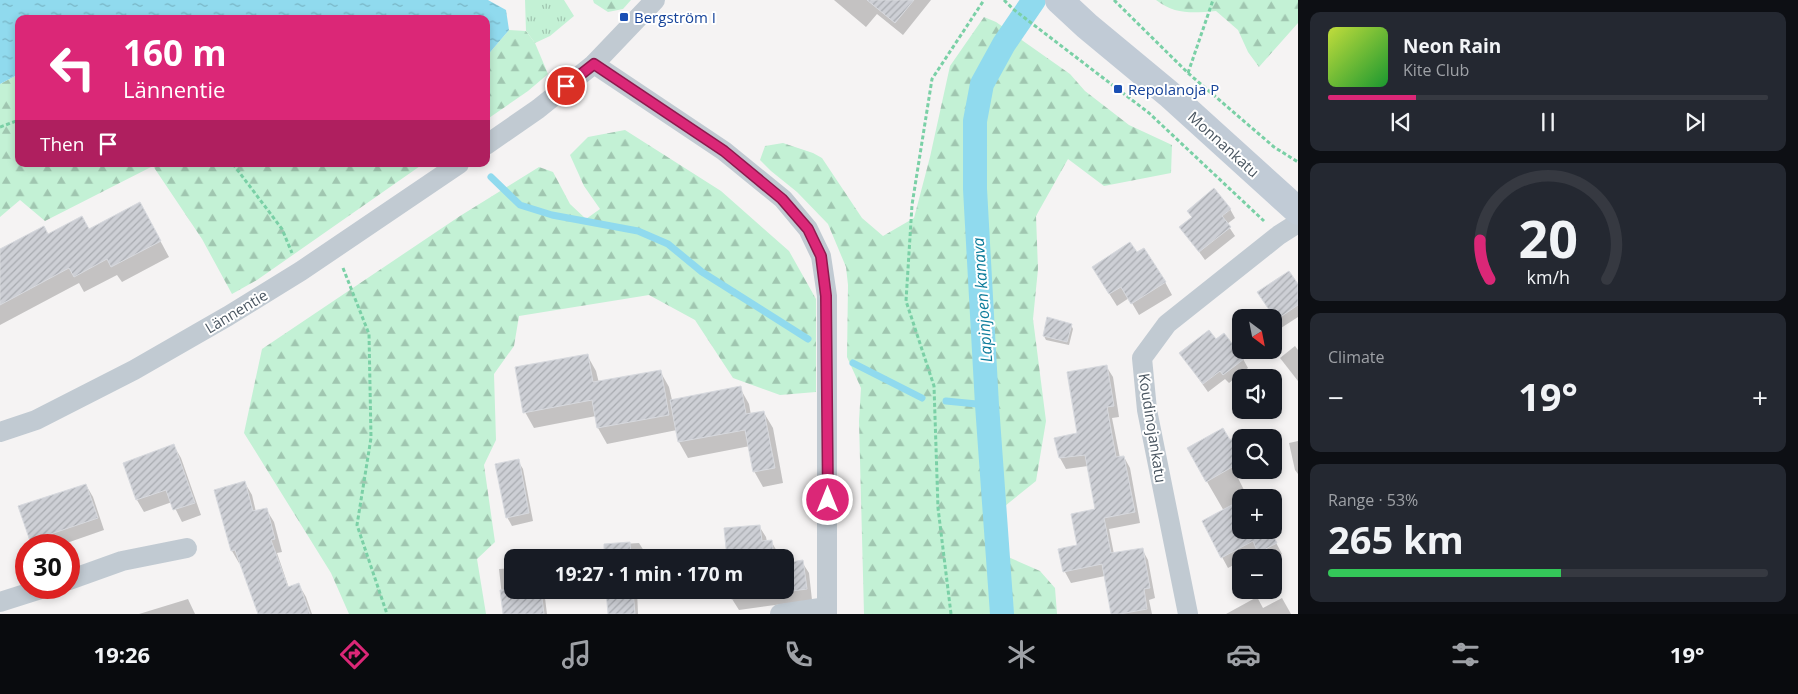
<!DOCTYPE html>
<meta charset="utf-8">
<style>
:root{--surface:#171b24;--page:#242831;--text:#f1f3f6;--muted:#9ea1a6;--line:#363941;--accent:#db2777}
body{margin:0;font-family:"Open Sans",sans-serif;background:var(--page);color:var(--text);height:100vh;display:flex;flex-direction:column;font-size:19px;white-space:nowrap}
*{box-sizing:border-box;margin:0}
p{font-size:16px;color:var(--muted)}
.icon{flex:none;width:28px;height:28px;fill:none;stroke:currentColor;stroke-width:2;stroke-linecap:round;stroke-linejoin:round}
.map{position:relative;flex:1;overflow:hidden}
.drawer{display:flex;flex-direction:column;gap:12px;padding:12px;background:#0d0f14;width:500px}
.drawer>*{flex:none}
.hud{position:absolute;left:15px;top:15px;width:475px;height:152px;border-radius:10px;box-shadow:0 2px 8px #0003;background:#db2777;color:#fff;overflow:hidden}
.needle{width:32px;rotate:148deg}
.fabs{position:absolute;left:1232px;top:309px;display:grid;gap:10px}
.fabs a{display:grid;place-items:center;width:50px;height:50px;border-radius:10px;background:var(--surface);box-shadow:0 2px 8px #0003;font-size:25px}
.speed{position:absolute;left:15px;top:534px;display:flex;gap:10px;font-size:25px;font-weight:700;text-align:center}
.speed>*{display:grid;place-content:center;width:65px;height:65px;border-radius:50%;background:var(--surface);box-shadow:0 2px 8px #0003;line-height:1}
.speed .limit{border:8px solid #d22;background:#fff;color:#111}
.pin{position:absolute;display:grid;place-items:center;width:42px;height:42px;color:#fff;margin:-21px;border:2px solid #fff;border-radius:50%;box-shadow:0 1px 5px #0007}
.me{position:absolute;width:55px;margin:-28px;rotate:0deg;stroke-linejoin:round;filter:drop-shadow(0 0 4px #0008)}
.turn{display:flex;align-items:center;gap:18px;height:105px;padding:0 25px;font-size:22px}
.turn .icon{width:65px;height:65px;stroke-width:2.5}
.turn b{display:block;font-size:35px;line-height:42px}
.then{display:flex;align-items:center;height:48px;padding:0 25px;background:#0003;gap:10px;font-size:19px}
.big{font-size:38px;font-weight:700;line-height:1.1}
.drawer .tile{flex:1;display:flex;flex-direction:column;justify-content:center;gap:8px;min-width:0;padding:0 18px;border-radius:10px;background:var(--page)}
.drawer .dial{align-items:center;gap:0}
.dial svg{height:130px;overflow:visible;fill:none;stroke:var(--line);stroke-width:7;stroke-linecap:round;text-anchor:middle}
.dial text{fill:var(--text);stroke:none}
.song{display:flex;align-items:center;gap:15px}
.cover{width:60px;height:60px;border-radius:8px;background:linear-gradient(135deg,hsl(70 70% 55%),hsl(130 70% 35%))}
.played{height:5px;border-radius:2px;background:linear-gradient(90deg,var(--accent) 20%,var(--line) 20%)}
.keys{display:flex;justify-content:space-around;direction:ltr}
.heat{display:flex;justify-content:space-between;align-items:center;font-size:28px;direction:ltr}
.charge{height:8px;border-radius:4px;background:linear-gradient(90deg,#34c759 53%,var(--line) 0)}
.trip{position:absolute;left:504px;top:549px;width:290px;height:50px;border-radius:10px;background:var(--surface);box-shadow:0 2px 8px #0003;font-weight:700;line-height:50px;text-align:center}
.tab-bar{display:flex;height:80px;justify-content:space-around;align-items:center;background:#090b0e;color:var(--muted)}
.tab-bar .icon{width:35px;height:35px}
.tab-bar .on{color:var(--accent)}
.tab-bar b{font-size:22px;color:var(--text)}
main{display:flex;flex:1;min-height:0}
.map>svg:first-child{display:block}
</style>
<main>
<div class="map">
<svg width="1298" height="614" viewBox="0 0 1298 614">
<defs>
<pattern id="forest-firs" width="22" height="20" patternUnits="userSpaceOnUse" patternTransform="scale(1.25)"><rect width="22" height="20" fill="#c3f1d5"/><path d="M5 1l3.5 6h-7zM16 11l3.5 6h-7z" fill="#a0c6b0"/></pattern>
<pattern id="park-tufts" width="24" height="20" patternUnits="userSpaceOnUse" patternTransform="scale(1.25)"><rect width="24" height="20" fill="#c3f1d5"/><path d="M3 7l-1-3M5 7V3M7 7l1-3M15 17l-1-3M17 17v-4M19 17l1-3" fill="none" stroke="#a0c6b0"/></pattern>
<pattern id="water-ripples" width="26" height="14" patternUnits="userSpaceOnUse" patternTransform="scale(1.25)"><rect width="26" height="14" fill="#90daee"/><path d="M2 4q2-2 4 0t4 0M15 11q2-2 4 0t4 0" fill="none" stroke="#78b4c4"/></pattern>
<pattern id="building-hatch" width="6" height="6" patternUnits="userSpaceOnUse" patternTransform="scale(1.25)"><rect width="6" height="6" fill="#cdcfd5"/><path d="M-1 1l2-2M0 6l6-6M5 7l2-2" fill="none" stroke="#a8abb0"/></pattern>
</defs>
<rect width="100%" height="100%" fill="#f5f3f3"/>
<g fill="url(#forest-firs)">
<polygon points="593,0 631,0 623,9 608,12 594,3"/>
<path d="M1156 0H1298V23L1259 67 1248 52 1238 30 1216 11C1194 13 1175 15 1156 0Z"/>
<polygon points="984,17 996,22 1070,74 1085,91 1129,125 1172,145 1171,173 1104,186 1068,159 1036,216 1038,269 1033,319 1046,421 1036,481 1000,510 999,553 1040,571 1055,588 1057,614 864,614 859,421 861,388 847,357 848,285 846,267 828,224 797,192 771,171 760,160 765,146 783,143 813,153 822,158 862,218 883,236 914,218 930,157 950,66"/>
<polygon points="509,30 526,31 535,43 548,74 528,91 486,120 486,57"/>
<polygon points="19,74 19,164 423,164 257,280 232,294 202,239 153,166 45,221 20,200 0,217 0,84"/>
<polygon points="625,130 721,191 789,251 816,299 816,392 780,395 733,378 695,320 649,295 519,316 514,346 494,374 496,440 484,465 495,542 477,559 486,614 349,614 331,573 244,433 262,349 460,216 539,167 553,172 570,204 586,219 600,209 584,186 570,155 588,137"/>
</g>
<polygon fill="url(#park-tufts)" points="525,0 564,0 574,16 550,36 535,43 526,31"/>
<polygon fill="url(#water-ripples)" points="0,0 488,0 506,10 509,30 486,57 486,19 19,19 19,74 0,84"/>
<g fill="#0003">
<polygon points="834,0 931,0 903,35 877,14 866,27"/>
<polygon points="1230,209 1235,218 1227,224 1235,236 1205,260 1181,227 1192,218 1188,211"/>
<polygon points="149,220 169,257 122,282 117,275 84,292 79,283 0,325 0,250 48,236 89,231"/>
<polygon points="1136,254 1165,282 1172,295 1139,315 1129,298 1117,306 1100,279"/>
<polygon points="1298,286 1298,317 1281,328 1264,301"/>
<polygon points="1071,325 1073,329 1069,345 1046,340 1044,336"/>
<polygon points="1215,341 1243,359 1248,368 1229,383 1225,379 1208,392 1181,354"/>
<polygon points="1295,346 1298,350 1298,381 1280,358"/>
<polygon points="587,355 596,371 599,383 660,371 669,387 672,400 740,388 749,404 751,415 764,413 773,428 783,483 763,487 754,471 750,446 688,458 679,442 677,430 607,444 598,428 596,416 534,428 525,412"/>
<polygon points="1106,366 1113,377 1119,417 1112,418 1120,458 1124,457 1130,468 1140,523 1109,529 1114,554 1142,549 1148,560 1155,598 1149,600 1152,614 1112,614 1105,576 1071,583 1065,572 1060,550 1078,546 1096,510 1088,466 1066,469 1060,458 1079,434"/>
<polygon points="1241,435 1242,438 1241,470 1252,470 1238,478 1248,498 1241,498 1241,530 1274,530 1274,527 1277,532 1272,535 1282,554 1274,559 1263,558 1259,552 1248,558 1241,558 1241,561 1228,568 1222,557 1224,511 1188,449 1230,441"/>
<polygon points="1298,441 1298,474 1295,470 1289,443"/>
<polygon points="174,446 181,458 201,515 182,522 172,502 144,512 137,500 124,464"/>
<polygon points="518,461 523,469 533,521 512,526 507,517"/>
<polygon points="245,483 252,495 256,512 266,509 274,522 282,552 277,553 289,588 299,585 306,597 312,614 259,614 241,563 239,563 232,551 216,491"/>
<polygon points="86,485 93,497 104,530 61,545 33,545 31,540"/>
<polygon points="759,526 766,537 767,542 771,541 778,553 778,558 728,558"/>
<polygon points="639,543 644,551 644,558 606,558 605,545"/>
<polygon points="802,562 809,573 812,600 739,610 732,599 731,590 785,590 785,564"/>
<polygon points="512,568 512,590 544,590 547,614 504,614 499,569"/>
<polygon points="608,590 637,590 638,614 609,614"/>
<polygon points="1257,597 1263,608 1282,598 1291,614 1226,614"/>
<polygon points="188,599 195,614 139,614"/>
</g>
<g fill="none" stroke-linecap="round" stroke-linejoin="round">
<g stroke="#90daee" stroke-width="7">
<polyline points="491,177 520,205 552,215 638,231 668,244 702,272 808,339"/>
<polyline points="853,363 922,398"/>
<polyline points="946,401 987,405"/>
</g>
<polyline stroke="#90daee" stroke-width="24" points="1002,614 987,405 975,189 975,121 982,84 1004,44 1034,0"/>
</g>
<g fill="url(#building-hatch)" stroke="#d7d9de">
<polygon points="867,0 914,0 895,23"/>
<polygon points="1214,188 1231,209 1222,216 1231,227 1199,252 1179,227 1192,217 1187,211"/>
<polygon points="140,202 161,241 111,267 107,259 74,277 69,268 0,305 0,249 44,226 48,234 82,216 89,229"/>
<polygon points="1130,242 1137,252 1144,248 1166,282 1131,304 1121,287 1109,294 1092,267"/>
<polygon points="1289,271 1298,284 1298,305 1276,320 1257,292"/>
<polygon points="1047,317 1072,324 1067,342 1043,336"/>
<polygon points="1209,330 1216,339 1224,333 1244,359 1223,375 1220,371 1203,384 1179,353"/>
<polygon points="588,354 593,382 661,370 669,415 597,428 592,400 523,413 515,367"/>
<polygon points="1107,365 1114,406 1107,407 1116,457 1124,456 1135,512 1104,518 1111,553 1143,548 1150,588 1144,589 1147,609 1120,614 1111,614 1102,564 1063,572 1058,549 1077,545 1071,514 1095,509 1085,455 1059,458 1054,438 1077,433 1067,372"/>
<polygon points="741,386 746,414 764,411 775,468 753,472 745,430 678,442 670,400"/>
<polygon points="1223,428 1230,440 1241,433 1241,462 1206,482 1187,448"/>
<polygon points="174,444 195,503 173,510 166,490 136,500 123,463"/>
<polygon points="519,459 529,513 506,518 495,464"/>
<polygon points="245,481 253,511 267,508 275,539 271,540 288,587 299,583 310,614 258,614 235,550 231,551 214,490"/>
<polygon points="86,484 98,518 30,541 18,506"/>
<polygon points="1241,500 1241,530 1270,530 1277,543 1258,553 1253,541 1221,558 1202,521"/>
<polygon points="760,525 762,541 772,540 774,558 727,558 724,528"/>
<polygon points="630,542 631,558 604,558 604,544"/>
<polygon points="803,560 807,589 731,599 730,590 785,590 785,563"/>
<polygon points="500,590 541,590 544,614 503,614"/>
<polygon points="606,590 633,590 635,614 608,614"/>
</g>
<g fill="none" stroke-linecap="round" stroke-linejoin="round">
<g stroke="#7ad0a6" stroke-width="3" stroke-dasharray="4 2.5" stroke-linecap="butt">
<polyline points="1004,0 1013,9 1149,113 1264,221"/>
<polyline points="1114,0 1188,73 1274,147 1298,162"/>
<polyline points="1188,73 1213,0"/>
<polyline points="0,127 19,120"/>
<polyline points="233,164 282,229 292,253"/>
<polyline points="343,268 369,334 371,438 357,525 387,614"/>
<polyline points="951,614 938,508 934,386 906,301 912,205 932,79 984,0"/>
</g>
<g stroke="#c1cad2" stroke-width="20">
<polyline points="594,64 724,151 783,199 808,229 821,256 827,296 827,614"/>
<polyline points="486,145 538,109 594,64 655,0"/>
<polyline points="0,432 36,420 134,370 228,316 301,271 459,164"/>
<polyline points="69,580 122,561 187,548"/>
<polyline points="0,602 44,588"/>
<polyline points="780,614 827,607"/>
<polyline points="1188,614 1147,410 1142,358 1167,324 1279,235 1298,223"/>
</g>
<polyline stroke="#c1cbd6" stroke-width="28" points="1059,0 1087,26 1169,94 1298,211"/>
</g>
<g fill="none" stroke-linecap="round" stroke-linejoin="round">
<g stroke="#8e194d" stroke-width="12">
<polyline id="route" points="566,86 594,64 724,151 782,199 808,229 821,256 826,296 828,500"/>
</g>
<use href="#route" stroke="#db2777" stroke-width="9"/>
</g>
<g fill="#1a4fb4" stroke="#fff" stroke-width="2">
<rect x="619" y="12" width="10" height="10" rx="2.5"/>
<rect x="1113" y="84" width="10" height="10" rx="2.5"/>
</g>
<g text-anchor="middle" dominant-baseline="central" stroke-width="4" stroke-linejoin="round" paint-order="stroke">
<g font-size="15" fill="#164399" stroke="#fff" text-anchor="start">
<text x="634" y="17">Bergström I</text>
<text x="1128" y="89">Repolanoja P</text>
</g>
<g font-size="15" fill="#4a5661" stroke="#fff">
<text transform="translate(1224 144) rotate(42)">Monnankatu</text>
<text transform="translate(236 311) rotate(-31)">Lännentie</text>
<text transform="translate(1153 428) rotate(81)">Koudinojankatu</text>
</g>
<g font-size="16" font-style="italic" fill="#0c7c9b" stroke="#fff">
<text transform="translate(982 300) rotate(-94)">Lapinjoen kanava</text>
</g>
</g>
</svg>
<div class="fabs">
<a><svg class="needle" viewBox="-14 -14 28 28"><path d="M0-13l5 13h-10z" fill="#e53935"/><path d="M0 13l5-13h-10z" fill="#9ea1a6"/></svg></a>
<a><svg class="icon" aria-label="sound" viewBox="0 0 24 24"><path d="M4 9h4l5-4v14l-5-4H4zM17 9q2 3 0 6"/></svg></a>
<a><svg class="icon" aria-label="search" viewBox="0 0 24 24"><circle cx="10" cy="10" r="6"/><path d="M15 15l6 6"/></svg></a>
<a>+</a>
<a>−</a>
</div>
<div class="speed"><div class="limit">30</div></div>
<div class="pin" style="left:566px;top:86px;background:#d93025"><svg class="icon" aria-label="arrive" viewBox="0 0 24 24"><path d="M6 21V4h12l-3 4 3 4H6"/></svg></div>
<svg class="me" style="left:828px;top:500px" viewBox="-20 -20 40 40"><circle r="17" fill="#db2777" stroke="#fff" stroke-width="3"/><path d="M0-11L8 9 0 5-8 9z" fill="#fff"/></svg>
<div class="trip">19:27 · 1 min · 170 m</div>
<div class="hud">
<div class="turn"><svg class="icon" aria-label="left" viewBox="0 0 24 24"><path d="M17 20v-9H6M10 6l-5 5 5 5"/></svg><div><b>160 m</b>Lännentie</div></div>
<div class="then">Then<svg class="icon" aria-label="arrive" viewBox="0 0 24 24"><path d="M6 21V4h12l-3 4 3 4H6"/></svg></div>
</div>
</div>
<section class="drawer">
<div class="tile">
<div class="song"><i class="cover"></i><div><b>Neon Rain</b><p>Kite Club</p></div></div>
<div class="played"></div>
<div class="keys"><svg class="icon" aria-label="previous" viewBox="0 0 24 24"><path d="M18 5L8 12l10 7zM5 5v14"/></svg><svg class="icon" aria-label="pause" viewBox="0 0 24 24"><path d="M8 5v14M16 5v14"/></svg><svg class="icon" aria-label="next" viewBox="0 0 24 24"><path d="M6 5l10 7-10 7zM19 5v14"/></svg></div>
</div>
<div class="tile dial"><svg viewBox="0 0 100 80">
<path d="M14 69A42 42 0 1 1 86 69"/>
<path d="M14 69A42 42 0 0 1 8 45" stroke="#db2777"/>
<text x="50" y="56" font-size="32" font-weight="700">20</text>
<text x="50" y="72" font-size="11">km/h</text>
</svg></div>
<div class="tile"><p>Climate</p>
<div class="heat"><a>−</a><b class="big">19°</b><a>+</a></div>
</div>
<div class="tile"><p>Range · 53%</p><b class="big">265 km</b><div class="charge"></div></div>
</section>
</main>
<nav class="tab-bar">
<b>19:26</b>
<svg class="icon on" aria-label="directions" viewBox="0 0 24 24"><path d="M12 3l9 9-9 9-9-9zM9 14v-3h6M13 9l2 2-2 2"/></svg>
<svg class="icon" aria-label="music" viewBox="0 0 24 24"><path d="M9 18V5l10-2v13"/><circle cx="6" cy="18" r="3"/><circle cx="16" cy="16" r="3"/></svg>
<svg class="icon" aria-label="phone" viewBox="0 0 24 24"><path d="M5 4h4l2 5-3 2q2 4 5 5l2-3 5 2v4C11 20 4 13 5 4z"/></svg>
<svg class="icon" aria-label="climate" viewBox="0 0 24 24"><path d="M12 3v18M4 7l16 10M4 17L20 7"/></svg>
<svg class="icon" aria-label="car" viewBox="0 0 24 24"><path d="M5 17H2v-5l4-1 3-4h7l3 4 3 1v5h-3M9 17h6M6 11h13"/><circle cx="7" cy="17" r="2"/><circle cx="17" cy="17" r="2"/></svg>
<svg class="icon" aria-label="filters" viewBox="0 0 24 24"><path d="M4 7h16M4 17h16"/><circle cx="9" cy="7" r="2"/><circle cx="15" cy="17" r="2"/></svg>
<b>19°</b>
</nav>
